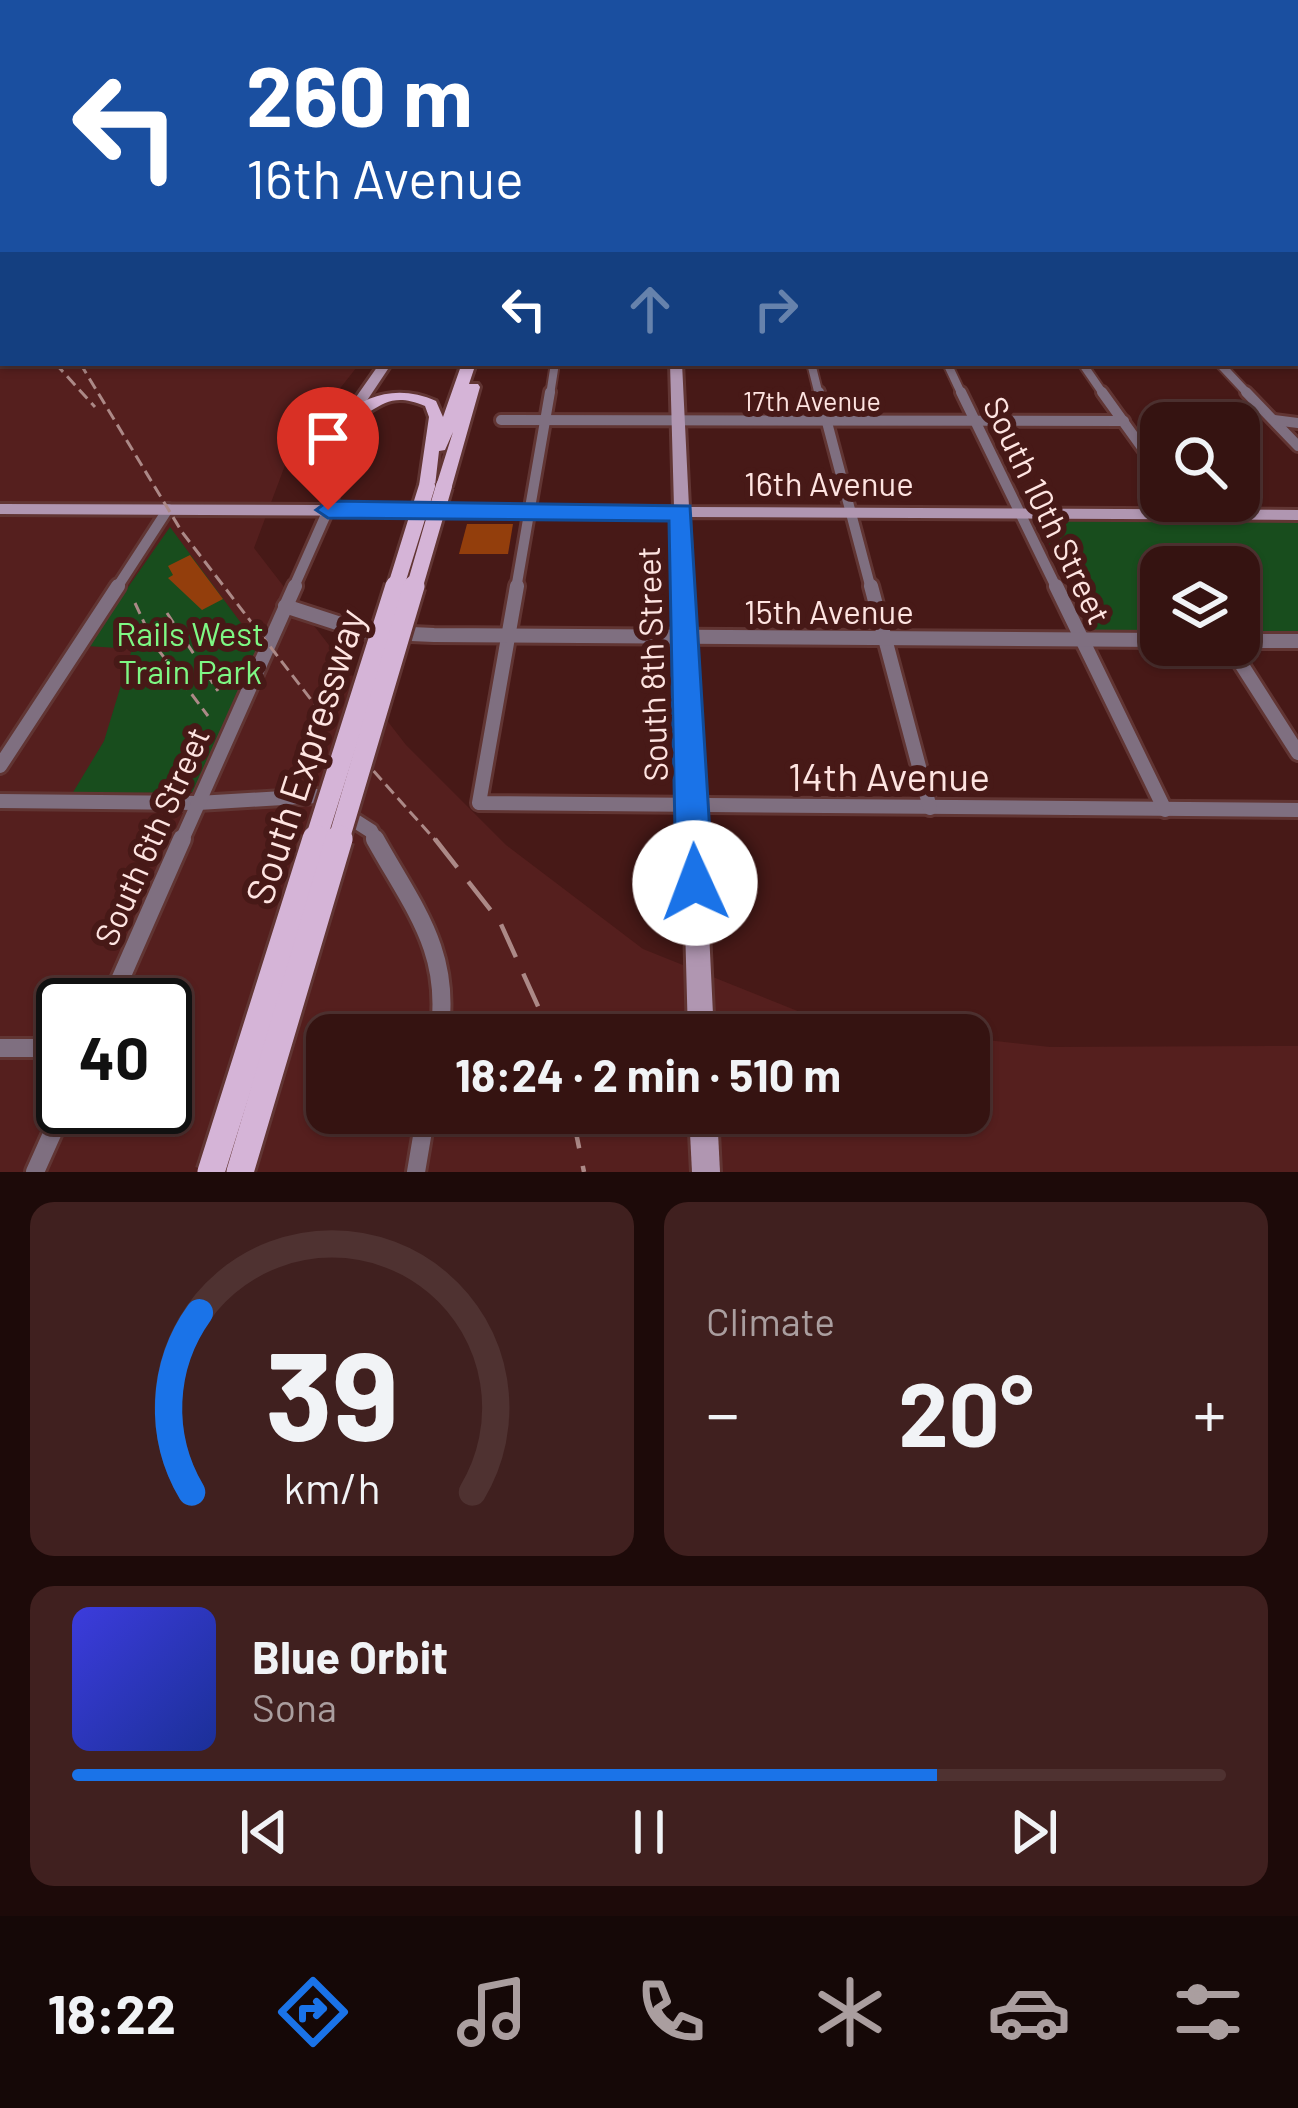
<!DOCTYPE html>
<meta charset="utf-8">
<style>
:root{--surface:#351311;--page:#40201f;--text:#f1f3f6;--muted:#aa9e9f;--line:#4f3231;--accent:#1a73e8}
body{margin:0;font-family:Barlow,sans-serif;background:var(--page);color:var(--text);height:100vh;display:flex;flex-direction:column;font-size:45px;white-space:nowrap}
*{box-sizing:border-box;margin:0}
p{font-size:39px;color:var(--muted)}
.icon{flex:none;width:66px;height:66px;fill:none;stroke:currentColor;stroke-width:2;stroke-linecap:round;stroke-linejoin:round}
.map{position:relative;height:1172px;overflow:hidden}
.side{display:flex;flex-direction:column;gap:30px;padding:30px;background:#1d0a09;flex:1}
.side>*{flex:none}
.guide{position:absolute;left:0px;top:0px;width:1299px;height:366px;box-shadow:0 3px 9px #0004,0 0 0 3px var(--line);background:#1a4fa0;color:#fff;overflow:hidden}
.tools{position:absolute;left:1140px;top:402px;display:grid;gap:24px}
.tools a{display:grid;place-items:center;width:120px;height:120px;border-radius:24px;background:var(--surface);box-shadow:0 3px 9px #0004,0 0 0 3px var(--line);font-size:60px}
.speed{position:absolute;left:36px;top:978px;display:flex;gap:24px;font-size:60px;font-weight:700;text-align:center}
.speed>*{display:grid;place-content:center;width:156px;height:156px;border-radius:50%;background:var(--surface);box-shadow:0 3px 9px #0004,0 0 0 3px var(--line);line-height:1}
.speed .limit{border:6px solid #111;border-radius:18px;background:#fff;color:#111}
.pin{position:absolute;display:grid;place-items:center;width:102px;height:102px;color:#fff;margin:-123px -51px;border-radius:50% 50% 50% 0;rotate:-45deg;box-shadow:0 0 12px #0007}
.pin .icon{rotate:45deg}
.me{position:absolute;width:132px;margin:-66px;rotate:358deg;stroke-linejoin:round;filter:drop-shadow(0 0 9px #0008)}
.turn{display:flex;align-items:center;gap:42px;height:252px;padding:0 48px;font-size:54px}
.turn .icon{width:156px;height:156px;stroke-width:2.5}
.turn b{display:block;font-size:84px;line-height:102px}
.lanes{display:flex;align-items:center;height:114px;padding:0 48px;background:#0003;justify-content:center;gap:60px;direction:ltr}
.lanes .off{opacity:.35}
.big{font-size:90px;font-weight:700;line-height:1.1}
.side .tile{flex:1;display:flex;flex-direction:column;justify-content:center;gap:18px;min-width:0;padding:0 42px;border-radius:24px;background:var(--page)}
.side .dial{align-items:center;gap:0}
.dial svg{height:312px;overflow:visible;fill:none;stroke:var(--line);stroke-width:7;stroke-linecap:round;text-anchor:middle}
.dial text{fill:var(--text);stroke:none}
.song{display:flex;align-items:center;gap:36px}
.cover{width:144px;height:144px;border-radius:18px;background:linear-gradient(135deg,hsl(240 70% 55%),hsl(230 70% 35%))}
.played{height:12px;border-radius:6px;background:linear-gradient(90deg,var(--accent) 75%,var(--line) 75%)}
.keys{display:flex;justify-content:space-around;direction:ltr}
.heat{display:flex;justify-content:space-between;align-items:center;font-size:66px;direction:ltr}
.side .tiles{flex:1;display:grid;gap:30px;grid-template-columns:1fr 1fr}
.tile:last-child{grid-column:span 2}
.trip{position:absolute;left:306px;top:1014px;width:684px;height:120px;border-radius:24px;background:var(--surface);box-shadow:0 3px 9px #0004,0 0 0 3px var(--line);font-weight:700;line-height:120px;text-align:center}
.dock{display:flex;height:192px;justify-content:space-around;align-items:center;background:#150807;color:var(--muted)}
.dock .icon{width:84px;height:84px}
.dock .selected{color:var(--accent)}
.dock b{font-size:54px;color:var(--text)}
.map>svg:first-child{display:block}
</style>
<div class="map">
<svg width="1298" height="1172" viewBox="0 0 1298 1172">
<rect width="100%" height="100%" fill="#471917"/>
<path fill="#551f1e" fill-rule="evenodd" d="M0 131 3 363H360L290 452 254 548 406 745 506 845 643 949 825 1022 940 1035H327V1113H969V1038L1050 1047 1298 1046V1172H0ZM63 1005H165V1107H63Z"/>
<g fill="#184d1d">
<polygon points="1034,514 1298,520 1298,634 1239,634 1239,567 1161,567 1161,633 1094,633"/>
<polygon points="170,527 258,646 194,792 72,794 104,741 132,649 87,646"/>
</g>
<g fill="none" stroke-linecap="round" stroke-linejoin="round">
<polygon fill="#2246a5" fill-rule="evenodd" points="1296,215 1298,216 1298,222 1296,221"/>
</g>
<g fill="#933e0c">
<polygon points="467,524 513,524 508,554 459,554"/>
<polygon points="190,555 223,599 202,610 168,578 173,575 168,566"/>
</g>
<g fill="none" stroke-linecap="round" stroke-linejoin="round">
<g stroke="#613533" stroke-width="12">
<g id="street-far3">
<polyline points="811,363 819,395"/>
<polyline points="947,363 962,395"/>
<polyline points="1082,363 1104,395"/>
<polyline points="1219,363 1249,395"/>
<polyline points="550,395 555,363"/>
</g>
</g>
<g stroke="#613533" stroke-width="16">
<g id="street-far2">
<polyline points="819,392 871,589"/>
<polyline points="961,392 1057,589"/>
<polyline points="1102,392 1161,474"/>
<polyline points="1246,392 1298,446"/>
<polyline points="501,420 1124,421"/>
<polyline points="1274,420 1298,423"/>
<polyline points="116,589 168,509"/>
<polyline points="293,589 328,510"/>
<polyline points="516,589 550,392"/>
</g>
</g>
<g stroke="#613533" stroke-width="20">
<g id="street-far1">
<polyline points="517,586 479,803 1298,810"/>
<polyline points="871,586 930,808"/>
<polyline points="1056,586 1165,810"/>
<polyline points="285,606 365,632 434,635 1161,640"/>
<polyline points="1239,641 1298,641"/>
<polyline points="1229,645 1298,753"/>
<polyline points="0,766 118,586"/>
<polyline points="0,801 198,803 316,796 371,831 377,842"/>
<polyline points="181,842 295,586"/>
</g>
</g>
<g stroke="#613533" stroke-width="24">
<g id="street">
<path d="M375 839C414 909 452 952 439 1035"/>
<polyline points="109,1005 182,839"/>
<polyline points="0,1048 63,1048"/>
<polyline points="35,1172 64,1107"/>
<polyline points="416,1172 426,1113"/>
</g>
</g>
<g stroke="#613533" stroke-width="6">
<g id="secondary">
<polygon points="380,363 392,363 356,417 336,505 674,507 670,363 682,363 689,507 1298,510 1298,520 689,517 714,1035 688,1035 674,517 0,514 0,504 322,505 342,417"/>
<polygon points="689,1113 717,1113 720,1172 692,1172"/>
</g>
</g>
<g stroke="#613533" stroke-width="6">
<path id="primary" d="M462 363H476L469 384H478L480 387 452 486 444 491 436 486 453 432 445 450 439 451 435 486 427 491 421 490 419 486 429 417 425 406C381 387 376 419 344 420L342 417C369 392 402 386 436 401L443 417Z"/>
</g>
<use href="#street-far3" stroke="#7f6f80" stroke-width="8"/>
<use href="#street-far2" stroke="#7f6f80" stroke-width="10"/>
<use href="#street-far1" stroke="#7f6f80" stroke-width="14"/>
<use href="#street" stroke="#7f6f80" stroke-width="18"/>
<use href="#secondary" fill="#b096b1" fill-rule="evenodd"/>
<use href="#primary" fill="#d5b4d7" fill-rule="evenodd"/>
<g stroke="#ac8987" stroke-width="3" stroke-dasharray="12 6" stroke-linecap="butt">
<polyline points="0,267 3,271"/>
<polyline points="0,292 3,296"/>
<polyline points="55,363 95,407"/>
<polyline points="80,363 182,532 319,710 437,842"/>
<polyline points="135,603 154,644 208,716"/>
<polyline points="167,613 218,691"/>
</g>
<g stroke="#ac8987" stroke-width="4.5" stroke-dasharray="36 18" stroke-linecap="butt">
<polyline points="435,839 500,922 551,1035"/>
<polyline points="572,1113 584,1172"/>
</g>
<g stroke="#613533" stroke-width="22" stroke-linecap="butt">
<g id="primary-bridge-far2">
<polyline points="395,589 427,486"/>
<polyline points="414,589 444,486"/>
</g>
</g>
<g stroke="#613533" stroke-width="27" stroke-linecap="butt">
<g id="primary-bridge-far1">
<polyline points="315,842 396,586"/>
<polyline points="338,842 414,586"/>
</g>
</g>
<g stroke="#613533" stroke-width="33" stroke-linecap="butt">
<g id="primary-bridge">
<polyline points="211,1172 316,839"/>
<polyline points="240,1172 339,839"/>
</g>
</g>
<use href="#primary-bridge-far2" stroke="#d5b4d7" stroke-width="16"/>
<use href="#primary-bridge-far1" stroke="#d5b4d7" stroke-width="21"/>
<use href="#primary-bridge" stroke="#d5b4d7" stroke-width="27"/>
</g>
<linearGradient id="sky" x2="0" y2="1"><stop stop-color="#270e0d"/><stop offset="0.44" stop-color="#583e47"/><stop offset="1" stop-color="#583e47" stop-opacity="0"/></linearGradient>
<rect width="1298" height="295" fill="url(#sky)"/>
<polygon fill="#1a73e8" stroke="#114b97" stroke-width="3" points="328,501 690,506 713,883 708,896 695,901 682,896 676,883 669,521 328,518 316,510"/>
<g text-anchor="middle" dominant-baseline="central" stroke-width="12" stroke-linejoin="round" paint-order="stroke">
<g font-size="27" fill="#fee4e1" stroke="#471917">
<text x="812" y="400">17th Avenue</text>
</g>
<g font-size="33" fill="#fee4e1" stroke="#471917">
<text x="829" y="483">16th Avenue</text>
<text transform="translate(1048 510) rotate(64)">South 10th Street</text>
<text x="829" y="611">15th Avenue</text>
<text transform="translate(651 664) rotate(-92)">South 8th Street</text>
<text transform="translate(151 836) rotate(-66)">South 6th Street</text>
</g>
<g font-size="33" fill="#7ef884" stroke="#471917">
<text x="190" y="633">Rails West<tspan x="190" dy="38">Train Park</tspan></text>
</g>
<g font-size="39" fill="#fee4e1" stroke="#471917">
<text transform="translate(304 756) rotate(-72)">South Expressway</text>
<text x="889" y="775">14th Avenue</text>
</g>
</g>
</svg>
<div class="tools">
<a><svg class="icon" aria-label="search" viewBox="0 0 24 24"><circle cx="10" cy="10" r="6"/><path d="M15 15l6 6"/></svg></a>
<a><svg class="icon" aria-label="layers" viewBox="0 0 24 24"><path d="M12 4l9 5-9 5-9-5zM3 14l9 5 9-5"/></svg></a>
</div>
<div class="speed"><div class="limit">40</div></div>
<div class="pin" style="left:328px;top:510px;background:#d93025"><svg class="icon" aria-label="arrive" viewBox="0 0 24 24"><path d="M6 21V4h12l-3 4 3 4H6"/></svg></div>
<svg class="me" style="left:695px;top:883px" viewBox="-20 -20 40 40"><circle r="19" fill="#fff"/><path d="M0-13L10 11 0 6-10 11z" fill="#1a73e8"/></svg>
<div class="trip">18:24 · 2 min · 510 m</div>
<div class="guide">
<div class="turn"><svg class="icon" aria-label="left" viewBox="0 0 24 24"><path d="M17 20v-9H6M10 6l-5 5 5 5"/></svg><div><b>260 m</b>16th Avenue</div></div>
<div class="lanes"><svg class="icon" aria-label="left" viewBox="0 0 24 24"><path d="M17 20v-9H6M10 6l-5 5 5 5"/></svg><svg class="icon off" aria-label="ahead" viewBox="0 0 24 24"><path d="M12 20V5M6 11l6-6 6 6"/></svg><svg class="icon off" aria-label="right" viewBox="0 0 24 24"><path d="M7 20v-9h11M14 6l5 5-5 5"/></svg></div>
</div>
</div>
<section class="side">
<div class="tiles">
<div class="tile dial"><svg viewBox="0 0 100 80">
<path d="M14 69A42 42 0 1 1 86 69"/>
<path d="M14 69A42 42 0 0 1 16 23" stroke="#1a73e8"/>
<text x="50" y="56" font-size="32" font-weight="700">39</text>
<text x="50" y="72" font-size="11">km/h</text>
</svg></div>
<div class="tile"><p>Climate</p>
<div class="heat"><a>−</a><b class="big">20°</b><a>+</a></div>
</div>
<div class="tile">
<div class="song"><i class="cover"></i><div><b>Blue Orbit</b><p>Sona</p></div></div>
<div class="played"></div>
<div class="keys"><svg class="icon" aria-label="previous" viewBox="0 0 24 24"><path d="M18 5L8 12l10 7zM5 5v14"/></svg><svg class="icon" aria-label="pause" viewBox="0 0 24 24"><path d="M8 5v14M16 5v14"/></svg><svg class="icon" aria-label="next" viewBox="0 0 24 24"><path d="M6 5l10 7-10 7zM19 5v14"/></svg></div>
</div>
</div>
</section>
<nav class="dock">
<b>18:22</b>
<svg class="icon selected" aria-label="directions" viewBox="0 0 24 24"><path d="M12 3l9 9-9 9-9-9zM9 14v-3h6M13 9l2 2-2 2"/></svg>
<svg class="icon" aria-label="music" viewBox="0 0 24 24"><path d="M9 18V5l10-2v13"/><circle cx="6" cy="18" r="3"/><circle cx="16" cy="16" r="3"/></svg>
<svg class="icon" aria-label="phone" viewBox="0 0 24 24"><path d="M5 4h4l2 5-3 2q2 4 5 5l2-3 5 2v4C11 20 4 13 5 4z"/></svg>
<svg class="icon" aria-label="climate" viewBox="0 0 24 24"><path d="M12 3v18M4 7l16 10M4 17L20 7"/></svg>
<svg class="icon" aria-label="car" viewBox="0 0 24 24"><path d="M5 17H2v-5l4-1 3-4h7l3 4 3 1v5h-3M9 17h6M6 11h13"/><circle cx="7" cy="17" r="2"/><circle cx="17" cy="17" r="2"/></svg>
<svg class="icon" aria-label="filters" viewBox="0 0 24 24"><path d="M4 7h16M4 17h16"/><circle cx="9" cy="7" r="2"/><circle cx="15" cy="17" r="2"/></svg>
</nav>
